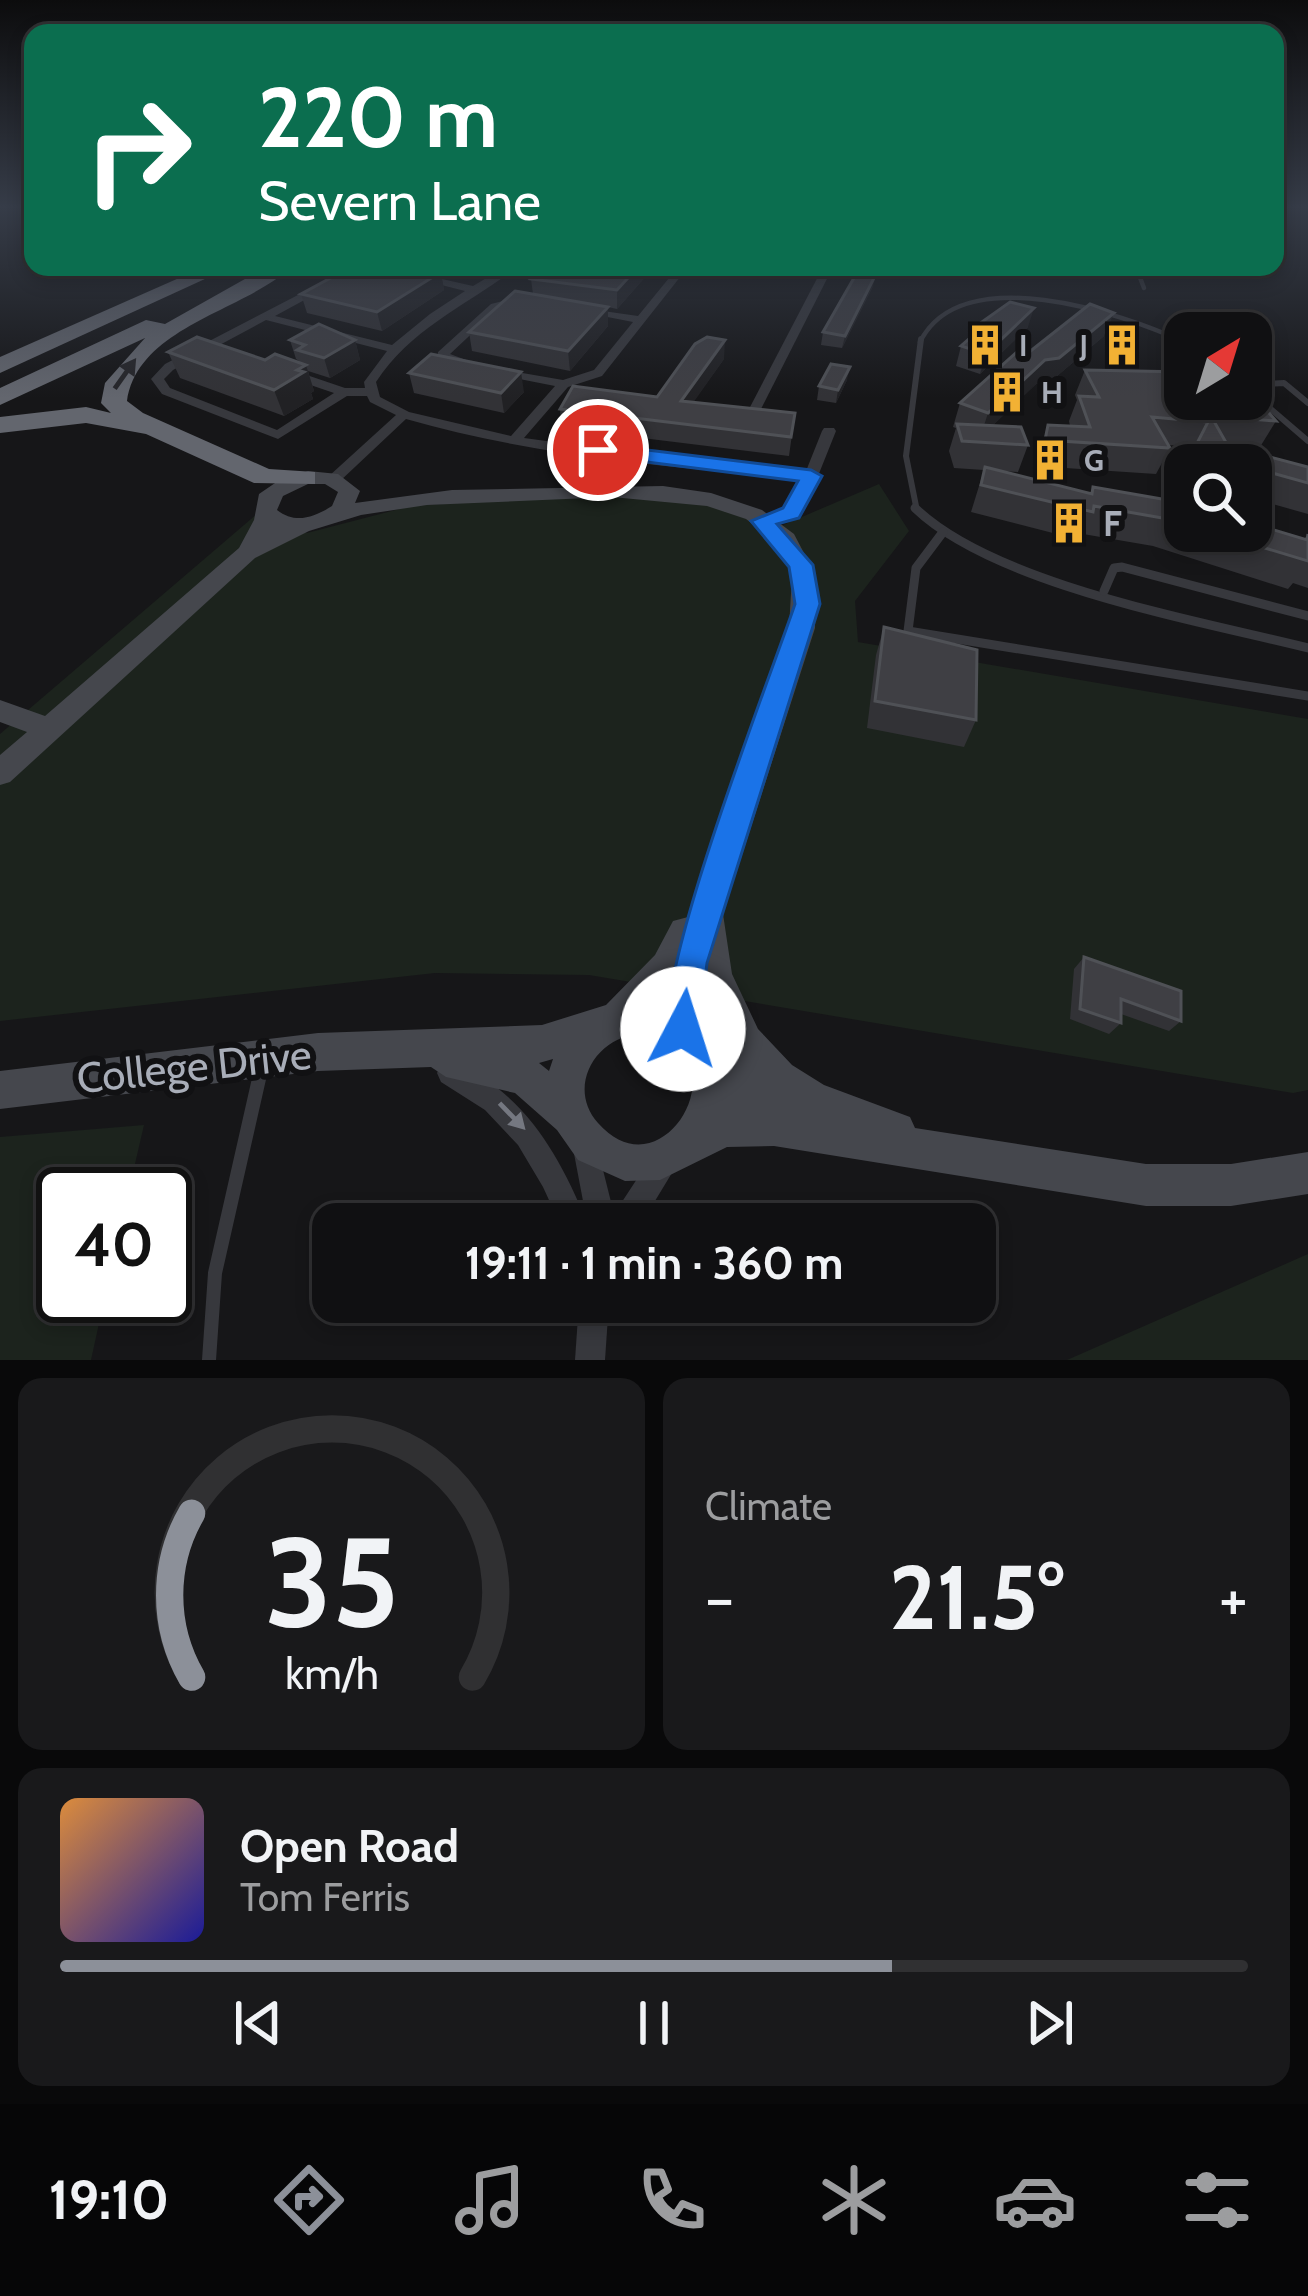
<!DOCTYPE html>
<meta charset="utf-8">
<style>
:root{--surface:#101012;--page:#19191b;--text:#f1f3f6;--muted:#9c9d9f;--line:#303032;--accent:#8c9099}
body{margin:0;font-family:Cabin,sans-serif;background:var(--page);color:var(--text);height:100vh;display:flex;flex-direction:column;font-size:45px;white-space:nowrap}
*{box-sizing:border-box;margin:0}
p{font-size:39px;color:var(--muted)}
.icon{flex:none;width:66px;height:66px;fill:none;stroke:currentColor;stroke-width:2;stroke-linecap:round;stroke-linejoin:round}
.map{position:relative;height:1360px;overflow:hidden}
.details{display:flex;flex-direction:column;gap:18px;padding:18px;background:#09090a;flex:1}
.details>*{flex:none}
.guide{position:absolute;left:24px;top:24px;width:1260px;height:252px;border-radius:24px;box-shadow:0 6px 18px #0003,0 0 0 3px var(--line);background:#0b6e4f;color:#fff;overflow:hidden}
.needle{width:78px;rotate:38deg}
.controls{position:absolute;left:1164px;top:312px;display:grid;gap:24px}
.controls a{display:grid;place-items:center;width:108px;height:108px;border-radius:24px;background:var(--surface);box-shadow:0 6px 18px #0003,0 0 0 3px var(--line);font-size:60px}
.speed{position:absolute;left:36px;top:1167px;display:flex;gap:24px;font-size:60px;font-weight:700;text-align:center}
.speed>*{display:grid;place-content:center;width:156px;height:156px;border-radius:50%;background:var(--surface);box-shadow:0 6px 18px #0003,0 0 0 3px var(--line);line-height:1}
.speed .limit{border:6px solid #111;border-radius:18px;background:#fff;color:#111}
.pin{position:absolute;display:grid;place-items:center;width:102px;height:102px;color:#fff;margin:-51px;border:6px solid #fff;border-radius:50%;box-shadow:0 3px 12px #0007}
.me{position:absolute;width:132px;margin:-66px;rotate:5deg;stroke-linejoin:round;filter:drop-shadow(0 0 9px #0008)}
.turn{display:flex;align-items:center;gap:42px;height:252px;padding:0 36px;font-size:54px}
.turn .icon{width:156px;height:156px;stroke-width:2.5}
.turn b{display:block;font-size:84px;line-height:102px}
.big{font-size:90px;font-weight:700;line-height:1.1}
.details .card{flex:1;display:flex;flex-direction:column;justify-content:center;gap:18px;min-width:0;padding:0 42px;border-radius:24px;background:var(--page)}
.details .dial{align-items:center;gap:0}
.dial svg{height:312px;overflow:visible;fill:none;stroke:var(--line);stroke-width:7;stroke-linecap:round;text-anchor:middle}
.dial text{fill:var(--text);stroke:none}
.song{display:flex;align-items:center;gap:36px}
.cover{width:144px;height:144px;border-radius:18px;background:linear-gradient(135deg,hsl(30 70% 55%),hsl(240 70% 35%))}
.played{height:12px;border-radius:6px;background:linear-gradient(90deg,var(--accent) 70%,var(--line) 70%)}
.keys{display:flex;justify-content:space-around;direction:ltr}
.heat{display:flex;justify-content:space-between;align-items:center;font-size:66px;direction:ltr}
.details .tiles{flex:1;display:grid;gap:18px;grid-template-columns:1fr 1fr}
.card:last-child{grid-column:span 2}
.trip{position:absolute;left:312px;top:1203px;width:684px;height:120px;border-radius:24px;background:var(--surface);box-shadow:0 6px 18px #0003,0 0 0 3px var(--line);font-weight:700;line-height:120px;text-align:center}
.dock{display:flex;height:192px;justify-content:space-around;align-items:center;background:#060607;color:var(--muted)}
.dock .icon{width:84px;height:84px}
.dock .on{color:var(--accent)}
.dock b{font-size:54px;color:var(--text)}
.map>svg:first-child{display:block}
</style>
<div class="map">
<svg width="1308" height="1360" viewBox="0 0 1308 1360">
<rect width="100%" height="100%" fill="#161618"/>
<g fill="#1c231d">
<polygon points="879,484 909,531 855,601 858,642 1308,719 1308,1090 1293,1093 589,975 435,973 0,1021 0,734 258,513 307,533 411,506 594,494 678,496 741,515 769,531"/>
<polygon points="144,1125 128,1194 63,1194 63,1296 105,1296 91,1360 0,1360 0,1137"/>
<polygon points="1308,1254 1308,1360 1067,1360"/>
</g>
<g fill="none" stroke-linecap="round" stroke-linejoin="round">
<g stroke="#37383d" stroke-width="4.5">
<polyline points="1136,267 1144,288"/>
<path d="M920 342C961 259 1122 313 1184 342"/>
</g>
<g stroke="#37383d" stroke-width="6">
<polyline points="1178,339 1185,342"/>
<polyline points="1251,385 1284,383 1308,403"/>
<polyline points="1251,392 1308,441"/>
<polyline points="917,511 906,456 921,339"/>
</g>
<g stroke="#37383d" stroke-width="9">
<path d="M915 508C995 585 1200 621 1308 648"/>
<polyline points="943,532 916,568 908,631 1308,696"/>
<polyline points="1104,591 1114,568 1122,567 1308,616"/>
</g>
<polyline stroke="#37383d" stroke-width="14" points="209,1360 215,1273 261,1070"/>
<g fill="#37383d" fill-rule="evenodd">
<path d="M352 267H365L275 316 392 345 430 314 465 291 371 267H389L473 286 505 267H517C468 305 411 328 376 382L380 397 409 412 511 436 555 386 494 374V368L563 380 594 370 633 322 582 312V308L638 316 678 267H688L602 376 568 387 524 438 651 455 806 471 822 431 824 428H834L836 431 818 476 796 516 762 526 757 524V518L785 510 802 479C669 467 535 456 406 419L339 482 334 483 327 479 329 476 396 415 370 402 367 396H347L278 439 162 394 151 379 165 364ZM266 320 387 351 364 382 365 388H345L292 370H284V376L334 393 277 430 170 388 164 379 173 370Z"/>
<polygon points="823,267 833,267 761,409 750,412 749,409"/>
<polygon points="523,296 527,297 527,301 499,308 450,354 469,361 469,367 461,367 438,358 438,352 491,304"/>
<path d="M450 1060C523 1091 558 1152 587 1222L572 1143 576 1134 585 1130 594 1134 614 1214 654 1153 664 1149 674 1153 678 1163 641 1224H560L543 1187 518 1145 485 1110 441 1082 437 1073 441 1064Z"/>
<polygon points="579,1302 609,1302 605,1360 575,1360"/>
</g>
<path fill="#45474d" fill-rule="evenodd" d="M308 471 338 474 360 491 355 503 452 490 663 486 711 493 762 510 794 534 816 576 815 628 723 914 732 974 758 1029 792 1065 824 1085 910 1117 915 1128 1146 1164H1231L1308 1152V1194L1231 1206H1146L774 1146 727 1147 660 1180 625 1181 578 1160 557 1130 515 1093 446 1077 431 1067 318 1071 0 1109V1071L318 1033 542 1025 606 1005 655 955 673 921 688 917 789 628 792 576 777 543 746 519 707 506 612 497 427 505 361 515 309 531 255 558 10 782 0 785V755L27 732 0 722V700L45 716 239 548 254 520 259 494 278 481ZM308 484H325L338 492 332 506C313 518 295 524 277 510L283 496ZM670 990 668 1003 660 1000ZM705 1001 730 1053 703 1023ZM639 1034C749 1042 667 1201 598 1123 566 1087 596 1037 639 1034ZM553 1059 549 1071 539 1063Z"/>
<g fill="#63666e" fill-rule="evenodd">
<polygon points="204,267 231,267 0,373 0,357"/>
<path d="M266 267H291C245 311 138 326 127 401L143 413 269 469 315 472V484L254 483 146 434 86 423 0 433V417L86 407 111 413 101 403 105 383 145 338 0 405V388L146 320 165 324Z"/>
</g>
</g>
<g fill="#323236">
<polygon points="351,267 480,267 461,279 441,274 444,290 382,331 307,313 301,294"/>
<polygon points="544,267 654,267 617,309 608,307 608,326 570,371 472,351 469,332 533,294 531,279"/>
<polygon points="873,286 842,348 821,345 823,332"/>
<polygon points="1028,327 980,374 956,366 961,346 969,340 972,329"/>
<polygon points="1104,336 1050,382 1036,384 992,426 1028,445 1018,472 999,471 1090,493 1093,487 1185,503 1185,531 1251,531 1304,539 1308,534 1308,588 1293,583 1288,589 1153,546 1083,534 1080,540 971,512 984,470 954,468 949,451 956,428 953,427 960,403 1028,353"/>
<polygon points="290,340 355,340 360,360 330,378 308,371 314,391 311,393 313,399 284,416 180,378 168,352 302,363 296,359"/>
<polygon points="724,359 693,402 795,413 789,456 561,428 560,409 657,397"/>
<polygon points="1085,370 1276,421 1260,447 1227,444 1228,446 1308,467 1308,514 1251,498 1251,465 1185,465 1194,447 1168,445 1170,448 1156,474 1035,466 1048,425 1070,426 1069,421 1077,400 1075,395"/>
<polygon points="409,373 524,392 504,413 414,393"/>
<polygon points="847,380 836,403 817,400 819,386"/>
<polygon points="1185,465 1185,479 1178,478"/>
<polygon points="884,627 976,720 964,747 867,728 876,655"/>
<polygon points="1084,957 1181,1021 1169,1031 1121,1014 1121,1023 1109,1034 1070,1019 1074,969"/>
</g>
<g fill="#212124">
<polygon points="459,267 480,267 461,279"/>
<polygon points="638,267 654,267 617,309 617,290"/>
<polygon points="441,272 444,290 382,331 377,312"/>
<polygon points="876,274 873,286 842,348 845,336"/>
<polygon points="608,307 608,326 570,371 568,351"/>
<polygon points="1034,308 1028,327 980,374 986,354"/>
<polygon points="1114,313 1104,336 1050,382 1036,384 980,438 988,413 1045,360"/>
<polygon points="355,340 360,360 330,378 324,358"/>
<polygon points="725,340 724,359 681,420 681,401"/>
<polygon points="306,365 314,391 311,393 313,399 284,416 274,390"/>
<polygon points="850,367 847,380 836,403 838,390"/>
<polygon points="521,372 524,392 504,413 501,393"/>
</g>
<g fill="#3f3f44" stroke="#4f5156" stroke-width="3">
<polygon points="351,267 420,267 441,272 377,312 301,294"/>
<polygon points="544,267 638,267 617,290 531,279"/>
<polygon points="858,271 876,274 845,336 823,332"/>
<polygon points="515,291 608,307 568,351 469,332"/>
<polygon points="1010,302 1034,308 986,354 961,346 978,331 972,329"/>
<polygon points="1090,304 1114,313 1059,358 1045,360 988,413 960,403 1019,350 1028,353"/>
<polygon points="319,324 355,340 324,358 297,350 305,345 290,340"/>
<polygon points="197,337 265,360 275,354 306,365 297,370 304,372 274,390 168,352"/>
<polygon points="707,337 725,340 681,401 795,413 791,437 560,409 573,386 657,397 695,344"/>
<polygon points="431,354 521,372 501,393 409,373"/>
<polygon points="831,364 850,367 838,390 819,386"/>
<polygon points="1085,370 1185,372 1185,399 1251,399 1251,392 1276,421 1211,416 1228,446 1308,467 1308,483 1251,467 1251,465 1243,465 1193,451 1208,422 1152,417 1170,448 1045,440 1048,425 1090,427 1079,396 1099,397"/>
<polygon points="957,424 1021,427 1028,445 962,441"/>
<polygon points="985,467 1092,494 1093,487 1185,503 1185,524 1168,519 1094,506 1093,512 981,485"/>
<polygon points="1251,523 1307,540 1308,534 1308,561 1209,531 1251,531"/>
<polygon points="884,627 977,650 976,720 875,701"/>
<polygon points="1084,957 1181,991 1181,1021 1121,999 1121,1023 1080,1009"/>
</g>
<defs><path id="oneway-solid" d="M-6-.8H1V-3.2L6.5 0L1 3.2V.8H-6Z" transform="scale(3)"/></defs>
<use fill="#26262a" href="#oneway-solid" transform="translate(125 374) rotate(-55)"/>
<use fill="#757881" href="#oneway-solid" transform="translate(512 1116) rotate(46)"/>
<linearGradient id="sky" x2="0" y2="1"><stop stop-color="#0c0c0d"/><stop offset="0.52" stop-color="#363c48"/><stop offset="1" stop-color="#363c48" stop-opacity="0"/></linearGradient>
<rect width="1308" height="398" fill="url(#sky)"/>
<path fill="#1a73e8" stroke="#114b97" stroke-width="3" d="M598 444 811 470 822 476 799 518 777 524 813 565 820 604 707 963 697 1043 683 1048 670 1043C648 988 770 678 795 604L789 567 751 521 783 508 798 481 591 455V446Z"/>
<defs>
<g id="building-bare" transform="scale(3.24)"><path d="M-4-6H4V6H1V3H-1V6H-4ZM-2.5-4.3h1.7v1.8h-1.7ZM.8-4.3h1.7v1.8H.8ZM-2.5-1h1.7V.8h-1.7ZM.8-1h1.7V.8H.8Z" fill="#f2b134" stroke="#111113" stroke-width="2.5" paint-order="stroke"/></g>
</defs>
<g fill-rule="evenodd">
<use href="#building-bare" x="985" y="345"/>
<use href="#building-bare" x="1122" y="345"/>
<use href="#building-bare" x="1007" y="392"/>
<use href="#building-bare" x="1050" y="460"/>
<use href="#building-bare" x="1069" y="523"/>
</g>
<g text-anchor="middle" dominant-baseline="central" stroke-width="12" stroke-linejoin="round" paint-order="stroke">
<g font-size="30" font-weight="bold" fill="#a8adb8" stroke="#111113" text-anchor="start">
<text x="1019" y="345">I</text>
<text x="1088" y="345" text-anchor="end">J</text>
<text x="1041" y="392">H</text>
<text x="1084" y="460">G</text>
</g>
<g font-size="36" font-weight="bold" fill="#a8adb8" stroke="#111113" text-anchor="start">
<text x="1103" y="523">F</text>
</g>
<g font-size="42" fill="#a8adb8" stroke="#111113">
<text transform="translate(194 1066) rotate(-6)">College Drive</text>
</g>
</g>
</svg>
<div class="controls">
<a><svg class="needle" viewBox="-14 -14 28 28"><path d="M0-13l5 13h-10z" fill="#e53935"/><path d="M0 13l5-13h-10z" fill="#9c9d9f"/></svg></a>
<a><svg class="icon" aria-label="search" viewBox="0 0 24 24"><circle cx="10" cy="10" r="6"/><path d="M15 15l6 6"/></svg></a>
</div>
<div class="speed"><div class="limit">40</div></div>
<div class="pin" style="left:598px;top:450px;background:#d93025"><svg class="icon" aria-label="arrive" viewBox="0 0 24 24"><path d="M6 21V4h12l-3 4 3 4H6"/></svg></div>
<svg class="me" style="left:683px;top:1029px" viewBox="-20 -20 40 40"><circle r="19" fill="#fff"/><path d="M0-13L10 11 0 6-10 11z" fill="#1a73e8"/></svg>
<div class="trip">19:11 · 1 min · 360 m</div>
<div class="guide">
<div class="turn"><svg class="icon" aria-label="right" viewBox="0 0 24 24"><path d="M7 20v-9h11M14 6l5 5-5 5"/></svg><div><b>220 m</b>Severn Lane</div></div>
</div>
</div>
<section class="details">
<div class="tiles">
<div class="card dial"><svg viewBox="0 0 100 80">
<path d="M14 69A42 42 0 1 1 86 69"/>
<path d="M14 69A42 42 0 0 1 14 27" stroke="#8c9099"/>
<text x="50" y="56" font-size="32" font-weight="700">35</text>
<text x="50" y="72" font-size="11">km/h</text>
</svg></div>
<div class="card"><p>Climate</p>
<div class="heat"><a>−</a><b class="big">21.5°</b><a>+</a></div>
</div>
<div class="card">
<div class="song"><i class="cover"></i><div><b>Open Road</b><p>Tom Ferris</p></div></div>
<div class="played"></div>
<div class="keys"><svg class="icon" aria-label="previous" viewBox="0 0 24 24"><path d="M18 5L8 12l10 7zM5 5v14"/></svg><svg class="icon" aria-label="pause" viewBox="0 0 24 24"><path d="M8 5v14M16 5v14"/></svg><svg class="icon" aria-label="next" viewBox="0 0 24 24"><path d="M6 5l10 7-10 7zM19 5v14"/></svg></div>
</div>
</div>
</section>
<nav class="dock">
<b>19:10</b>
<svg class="icon on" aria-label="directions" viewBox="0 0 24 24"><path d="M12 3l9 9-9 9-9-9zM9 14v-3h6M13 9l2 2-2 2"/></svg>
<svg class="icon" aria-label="music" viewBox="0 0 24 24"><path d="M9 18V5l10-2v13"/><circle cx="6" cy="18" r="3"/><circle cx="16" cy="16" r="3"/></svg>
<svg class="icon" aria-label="phone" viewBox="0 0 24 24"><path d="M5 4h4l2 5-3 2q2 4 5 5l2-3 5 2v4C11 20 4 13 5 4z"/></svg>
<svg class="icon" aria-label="climate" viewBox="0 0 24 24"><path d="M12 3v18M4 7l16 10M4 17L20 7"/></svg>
<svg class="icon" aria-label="car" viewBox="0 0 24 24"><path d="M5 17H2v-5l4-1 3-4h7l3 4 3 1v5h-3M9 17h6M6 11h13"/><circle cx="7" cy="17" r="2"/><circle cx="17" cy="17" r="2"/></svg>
<svg class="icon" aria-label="filters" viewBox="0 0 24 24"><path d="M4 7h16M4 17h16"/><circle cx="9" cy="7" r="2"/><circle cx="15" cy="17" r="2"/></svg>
</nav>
